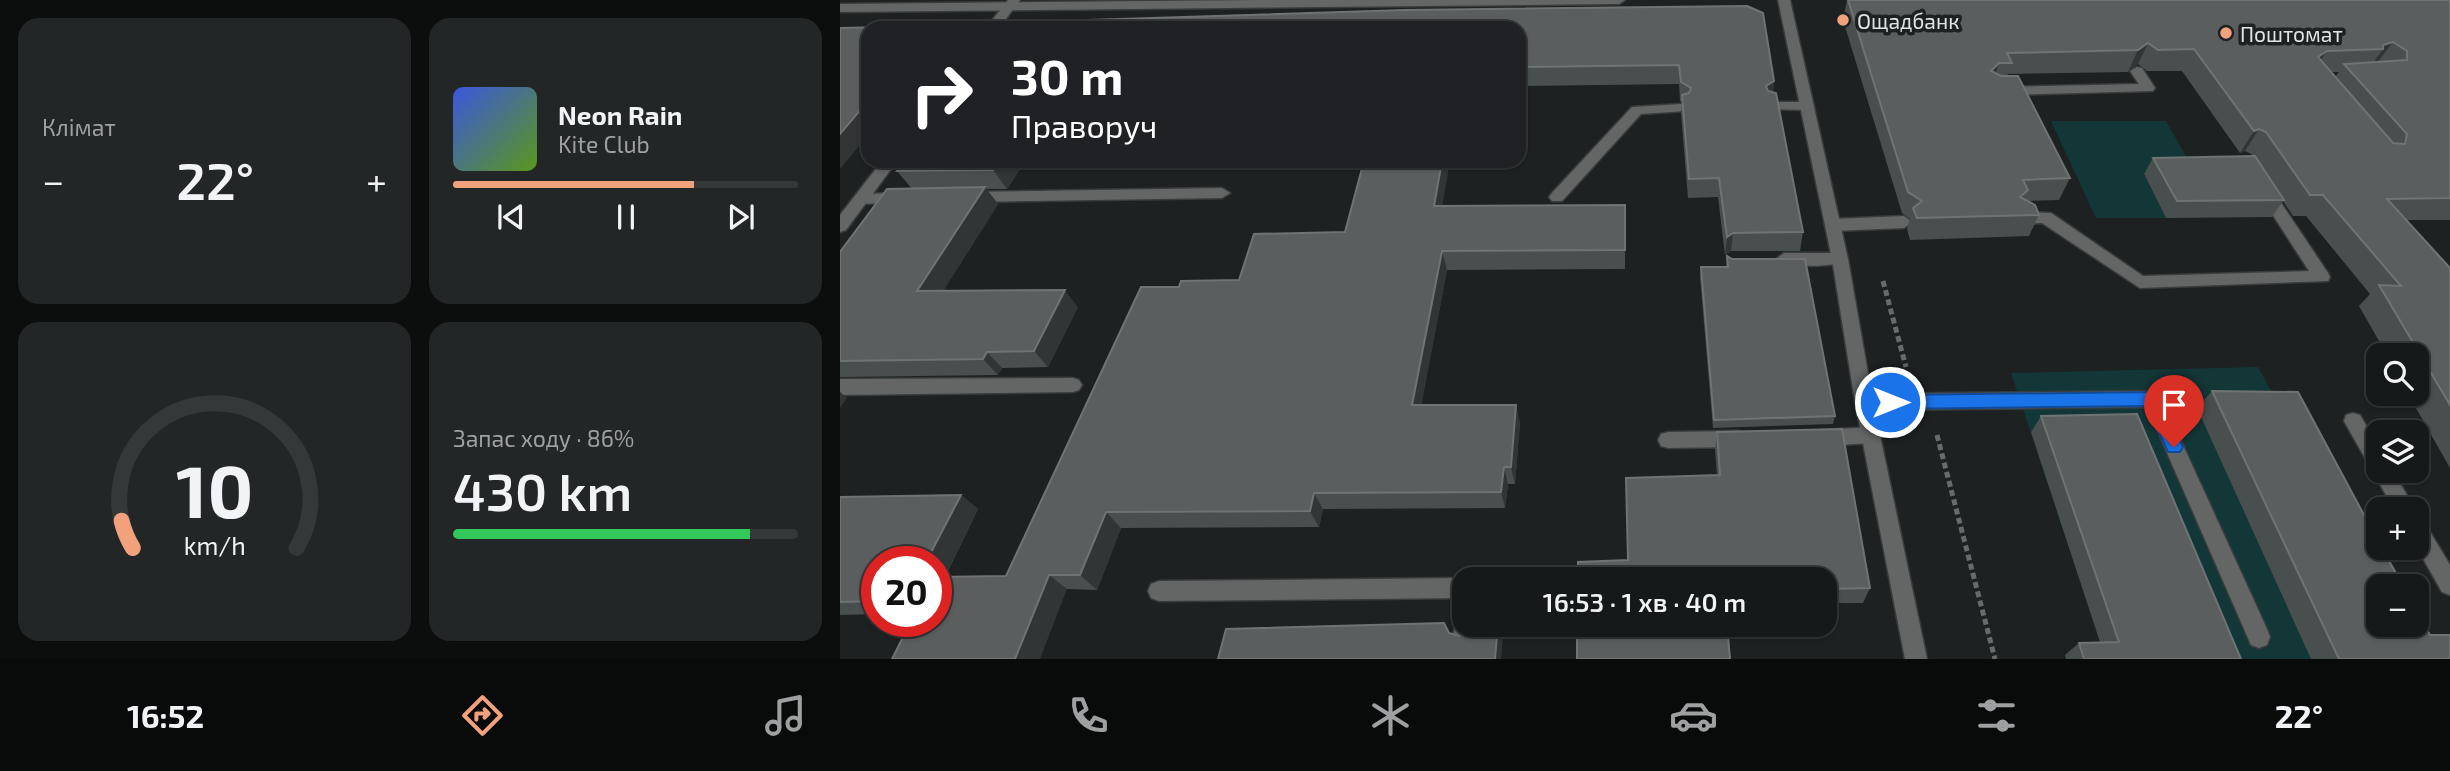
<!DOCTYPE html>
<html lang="uk">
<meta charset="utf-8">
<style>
:root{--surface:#161919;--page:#232626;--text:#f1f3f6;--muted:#9ea0a2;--line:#353838;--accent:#f1a17b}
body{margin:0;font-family:"Exo 2",sans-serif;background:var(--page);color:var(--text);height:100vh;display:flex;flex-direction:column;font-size:26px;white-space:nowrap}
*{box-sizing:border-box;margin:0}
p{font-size:23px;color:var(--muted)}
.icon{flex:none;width:38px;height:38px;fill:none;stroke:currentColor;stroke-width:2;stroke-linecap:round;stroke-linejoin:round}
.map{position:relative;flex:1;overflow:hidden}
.side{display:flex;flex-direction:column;gap:18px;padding:18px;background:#0c0e0e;width:840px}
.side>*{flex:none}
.top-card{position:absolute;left:21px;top:21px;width:665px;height:147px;border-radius:21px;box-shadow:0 2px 5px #0004,0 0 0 2px var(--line);background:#202124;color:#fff;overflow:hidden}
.fabs{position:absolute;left:1526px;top:343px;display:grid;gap:14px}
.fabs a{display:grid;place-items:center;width:63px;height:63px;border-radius:14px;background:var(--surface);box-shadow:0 2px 5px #0004,0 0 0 2px var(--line);font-size:35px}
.speed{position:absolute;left:21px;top:546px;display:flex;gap:14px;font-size:35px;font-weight:700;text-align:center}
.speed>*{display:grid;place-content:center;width:91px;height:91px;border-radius:50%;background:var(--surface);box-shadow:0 2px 5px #0004,0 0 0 2px var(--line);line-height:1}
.speed .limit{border:10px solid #d22;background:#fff;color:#111}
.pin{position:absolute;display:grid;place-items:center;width:60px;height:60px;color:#fff;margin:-72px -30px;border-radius:50% 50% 50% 0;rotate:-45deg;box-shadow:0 0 7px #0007}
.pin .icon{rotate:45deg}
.me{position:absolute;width:77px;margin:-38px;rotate:90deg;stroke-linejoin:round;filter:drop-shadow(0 0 5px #0008)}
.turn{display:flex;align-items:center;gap:24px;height:147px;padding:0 35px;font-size:32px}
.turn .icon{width:91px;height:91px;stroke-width:2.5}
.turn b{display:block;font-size:49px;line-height:60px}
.big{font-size:52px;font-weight:600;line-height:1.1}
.side .tile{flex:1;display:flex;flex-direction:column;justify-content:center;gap:10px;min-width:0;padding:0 24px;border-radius:21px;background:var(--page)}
.side .dial{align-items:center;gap:0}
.dial svg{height:182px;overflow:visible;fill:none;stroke:var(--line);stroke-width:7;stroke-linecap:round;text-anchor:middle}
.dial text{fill:var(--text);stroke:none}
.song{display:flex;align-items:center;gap:21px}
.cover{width:84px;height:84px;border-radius:10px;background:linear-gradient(135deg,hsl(230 70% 55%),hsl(90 70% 35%))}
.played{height:7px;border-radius:4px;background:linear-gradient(90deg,var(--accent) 70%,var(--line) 70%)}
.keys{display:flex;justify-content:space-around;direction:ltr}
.heat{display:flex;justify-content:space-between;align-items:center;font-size:38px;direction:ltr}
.charge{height:10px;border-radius:5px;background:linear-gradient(90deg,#34c759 86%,var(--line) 0)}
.side .tiles{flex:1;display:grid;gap:18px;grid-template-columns:repeat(2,1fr)}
.trip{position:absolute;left:612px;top:567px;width:385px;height:70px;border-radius:21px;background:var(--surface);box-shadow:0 2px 5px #0004,0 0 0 2px var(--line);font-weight:600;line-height:70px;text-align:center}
.tabs{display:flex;height:112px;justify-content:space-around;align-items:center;background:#090a0a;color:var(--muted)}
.tabs .icon{width:49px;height:49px}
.tabs .on{color:var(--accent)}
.tabs b{font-size:32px;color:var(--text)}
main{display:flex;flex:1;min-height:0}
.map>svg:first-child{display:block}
</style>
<main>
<section class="side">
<div class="tiles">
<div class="tile"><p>Клімат</p>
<div class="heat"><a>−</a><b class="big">22°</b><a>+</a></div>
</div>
<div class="tile">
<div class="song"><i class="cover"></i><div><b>Neon Rain</b><p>Kite Club</p></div></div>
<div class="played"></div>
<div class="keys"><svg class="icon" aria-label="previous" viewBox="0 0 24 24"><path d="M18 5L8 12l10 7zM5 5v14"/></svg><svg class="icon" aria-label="pause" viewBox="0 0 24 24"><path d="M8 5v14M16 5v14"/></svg><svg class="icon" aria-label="next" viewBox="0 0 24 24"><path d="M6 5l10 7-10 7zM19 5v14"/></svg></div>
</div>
<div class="tile dial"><svg viewBox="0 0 100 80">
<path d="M14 69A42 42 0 1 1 86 69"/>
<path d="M14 69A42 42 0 0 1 9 57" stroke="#f1a17b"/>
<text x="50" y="56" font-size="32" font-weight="700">10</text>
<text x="50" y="72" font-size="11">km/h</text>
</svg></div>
<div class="tile"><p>Запас ходу · 86%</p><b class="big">430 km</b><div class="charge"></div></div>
</div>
</section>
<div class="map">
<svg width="1610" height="659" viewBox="0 0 1610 659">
<rect width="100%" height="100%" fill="#1d2121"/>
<g fill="#133637">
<polygon points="1211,121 1326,121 1356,174 1304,175 1326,218 1256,218"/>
<polygon points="1418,367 1441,409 1538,625 1467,648 1471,659 1226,659 1264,654 1171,373"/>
</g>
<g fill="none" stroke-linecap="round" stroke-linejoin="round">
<g stroke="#383c3c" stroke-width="3">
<g id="service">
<polygon points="1297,67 1302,68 1315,88 1313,91 1163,95 1156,91 1163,87 1299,84 1290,71"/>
<polygon points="933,102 967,102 974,106 967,110 928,109 926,106"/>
<polygon points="841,104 848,108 846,111 801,114 722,201 712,201 709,197 712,193 792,107"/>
<polygon points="1424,184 1429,185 1488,273 1490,277 1488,281 1300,288 1202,223 1181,224 1173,218 1181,212 1211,213 1303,276 1469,271 1416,189"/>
<polygon points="382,188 390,193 382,198 129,202 121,197 129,192"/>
<polygon points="62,193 67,194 70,198 67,202 20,204 12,199 20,194"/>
<polygon points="1064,216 1072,222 1064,228 993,231 985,225 993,219"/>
<path d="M944 253H1000L1008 259C1001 268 943 268 936 259Z"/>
<polygon points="233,378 239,380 242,385 239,390 233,392 0,395 0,379"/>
<polygon points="1313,391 1320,394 1322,399 1427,629 1430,637 1427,645 1419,648 1411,645 1307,407 1024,410 1017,407 1015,402 1017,397 1024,394"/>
<polygon points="1513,413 1520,415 1538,446 1538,471 1553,471 1575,509 1554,509 1504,421 1506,415"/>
<polygon points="1032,427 1039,429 1042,435 1039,441 1032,443 982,446 975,444 972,438 975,432 982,430"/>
<polygon points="898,431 905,433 908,439 905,445 898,447 828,448 821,446 818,440 821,434 828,432"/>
<polygon points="1577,520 1584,522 1610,565 1610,595 1602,592 1577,548"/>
<polygon points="625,578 629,579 625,579 625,598 319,601 311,598 308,591 311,584 319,581"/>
<polygon points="625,614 625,625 636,625 632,644 624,647 616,644 613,636 617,617"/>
</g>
</g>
<g stroke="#383c3c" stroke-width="3">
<polygon id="pedestrian" points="418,0 785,0 779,4 0,12 0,4"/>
</g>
<g stroke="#383c3c" stroke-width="3">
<g id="tertiary">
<polygon points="168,0 180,0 159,28 146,28"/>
<polygon points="938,0 950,0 1008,259 1033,402 1087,659 1065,659 1015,402 992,259"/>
<polygon points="42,161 57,161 6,230 0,232 0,215"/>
</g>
</g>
<g stroke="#676b6b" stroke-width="5" stroke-dasharray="6 3.5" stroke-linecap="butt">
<polyline points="1043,281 1066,367"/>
<polyline points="1097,435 1155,659"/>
</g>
<use href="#service" fill="#646666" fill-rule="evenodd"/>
<use href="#pedestrian" fill="#646666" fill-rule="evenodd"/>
<use href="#tertiary" fill="#646666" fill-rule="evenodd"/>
</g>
<g fill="#494e4e" fill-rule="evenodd">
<path d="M1007 0H1610V220H1566L1610 268V468L1568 394H1577V355H1547L1519 306 1530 294 1466 216H1453L1443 201 1432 217 1326 218 1304 174 1313 158 1413 156 1411 154 1405 151 1400 153 1342 71H1307L1298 64 1288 72 1168 74 1167 76 1230 178 1219 200 1187 201 1199 215 1189 236 1070 240 1067 229 1070 219 1062 213 1003 20ZM1490 72H1499L1495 77Z"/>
<polygon points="907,6 923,13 934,81 933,92 936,93 963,232 960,251 891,251 885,255 878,197 848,198 841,114 842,102 840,101 839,84 679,86 679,28 124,28 121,24 565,10"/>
<polygon points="65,161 185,161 167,189 146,189 158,204 103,291 238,307 208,367 162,368 158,375 0,377 0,252 72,189 57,171"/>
<polygon points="785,205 785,269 607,270 581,405 680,422 675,484 668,484 665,508 483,509 479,527 281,528 257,590 227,589 96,621 37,562 37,614 0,615 0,497 121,495 138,509 105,577 166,576 339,287 399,280 505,232 602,206"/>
<polygon points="887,256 995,416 993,424 873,428 860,277 861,267 886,267"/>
<polygon points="1372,391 1590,635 1610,659 1471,659 1357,408"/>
<polygon points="1201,416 1401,659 1226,659 1225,655 1239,643 1260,642 1191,432"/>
<polygon points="877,432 1030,588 1023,603 985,603 985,579 788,560 877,475 875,449"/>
</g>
<g fill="#313535">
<polygon points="1553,42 1537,63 1531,66 1543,49 1543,45"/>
<polygon points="1308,43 1298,64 1288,72 1298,50"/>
<polygon points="1487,51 1473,72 1478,57"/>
<polygon points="1159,63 1152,85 1151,71"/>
<polygon points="934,81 932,100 926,86"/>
<polygon points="28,101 28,135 0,169 0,134"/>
<polygon points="1419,129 1405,151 1400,153 1414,131"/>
<polygon points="159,161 185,161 167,189 153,170"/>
<polygon points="602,161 610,161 599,225 594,206"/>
<polygon points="145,187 158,204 93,307 77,291"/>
<polygon points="893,233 891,251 885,255 887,237"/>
<polygon points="602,251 607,270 578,423 572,405"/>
<polygon points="225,290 238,307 208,367 194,351"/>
<polygon points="147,352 162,368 158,375 143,359"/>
<polygon points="0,392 7,398 0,408"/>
<polygon points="676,405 680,422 675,484 671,467"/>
<polygon points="664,467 668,484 665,508 661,492"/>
<polygon points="474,493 483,509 479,527 470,511"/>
<polygon points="121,495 138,509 96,594 96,562 86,562"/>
<polygon points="266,512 281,528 257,590 240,575"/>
<polygon points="209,575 227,589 200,659 175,659"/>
<polygon points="658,625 659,625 663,636 661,659 655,659"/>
</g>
<g fill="#5a5e5e" stroke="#6f7373" stroke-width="2" fill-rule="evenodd">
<path d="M1008 0H1610V198L1547 199 1610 268V405L1539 285 1561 286 1483 195H1470L1426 132 1419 129 1414 131 1354 49 1318 50 1308 43 1298 50 1167 53 1172 63H1159L1151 71 1161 76H1178L1230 178 1183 180 1188 190 1180 197 1195 205 1199 215 1077 218 1073 208 1082 201 1068 192ZM1553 42 1567 51V60L1504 64 1567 134 1565 144 1553 143 1478 57 1487 51 1543 49V45Z"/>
<polygon points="907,6 923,13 934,81 926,86 928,91 936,93 963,232 893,233 887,237 879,178 849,179 842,95 849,93 851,88 841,82 839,65 679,67 679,28 127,28 121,24 565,10"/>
<polygon points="91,26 89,28 28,28 28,101 0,134 0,28"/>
<polygon points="1415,156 1444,200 1337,201 1313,158"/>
<polygon points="65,161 159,161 153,170 57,171"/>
<polygon points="524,161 602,161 594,206 785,205 785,250 602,251 572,405 676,405 671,467 664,467 661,492 474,493 470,511 266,512 240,575 209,575 175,659 52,659 71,621 96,621 96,577 166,576 301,287 339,287 341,281 399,280 414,234 505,232"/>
<polygon points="145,187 77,291 225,290 194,351 147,352 143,359 0,361 0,252 47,189"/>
<polygon points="887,256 892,259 965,259 995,416 874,420 861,267 888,267"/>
<polygon points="1372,391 1458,392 1538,541 1538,548 1542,548 1563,586 1538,586 1538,625 1577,625 1577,611 1590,635 1610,635 1610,659 1499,659"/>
<polygon points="1297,414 1401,659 1244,659 1239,643 1279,642 1201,416"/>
<polygon points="1002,429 1030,588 985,589 985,579 738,579 738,562 788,560 786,478 880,475 877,432"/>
<polygon points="121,495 86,562 37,562 37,601 0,602 0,497"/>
<polygon points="604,623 609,633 619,636 629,631 630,625 658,625 655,659 378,659 386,629"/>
<polygon points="737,625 887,625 890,659 737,659"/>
</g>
<polygon fill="#1a73e8" stroke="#114b97" stroke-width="2" points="1313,392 1319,394 1343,447 1340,452 1328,452 1307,406 1050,409 1042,402 1050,395"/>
<g fill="#f1a17b" stroke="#1d2121" stroke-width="2.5">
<circle cx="1003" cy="20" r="7"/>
<circle cx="1386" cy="33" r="7"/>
</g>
<g text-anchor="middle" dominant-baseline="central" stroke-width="7" stroke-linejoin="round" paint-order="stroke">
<g font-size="21" fill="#e0e3e3" stroke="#1d2121" text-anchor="start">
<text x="1017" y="20">Ощадбанк</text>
<text x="1400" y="33">Поштомат</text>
</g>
</g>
</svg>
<div class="fabs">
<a><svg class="icon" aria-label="search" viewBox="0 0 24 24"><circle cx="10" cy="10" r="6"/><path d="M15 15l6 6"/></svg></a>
<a><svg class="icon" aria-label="layers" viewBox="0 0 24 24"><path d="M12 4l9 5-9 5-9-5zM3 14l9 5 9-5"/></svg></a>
<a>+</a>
<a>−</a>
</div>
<div class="speed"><div class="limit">20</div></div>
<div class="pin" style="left:1334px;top:447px;background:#d93025"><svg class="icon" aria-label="arrive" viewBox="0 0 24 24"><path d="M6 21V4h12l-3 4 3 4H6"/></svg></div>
<svg class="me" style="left:1050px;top:402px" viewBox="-20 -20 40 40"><circle r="17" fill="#1a73e8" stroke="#fff" stroke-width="3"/><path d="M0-11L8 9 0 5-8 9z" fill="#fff"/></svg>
<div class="trip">16:53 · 1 хв · 40 m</div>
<div class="top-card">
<div class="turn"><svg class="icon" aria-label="right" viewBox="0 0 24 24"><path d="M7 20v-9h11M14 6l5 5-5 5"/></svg><div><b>30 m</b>Праворуч</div></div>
</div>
</div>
</main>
<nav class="tabs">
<b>16:52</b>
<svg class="icon on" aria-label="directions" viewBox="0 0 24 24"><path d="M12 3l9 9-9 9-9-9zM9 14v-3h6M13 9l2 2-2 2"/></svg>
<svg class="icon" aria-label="music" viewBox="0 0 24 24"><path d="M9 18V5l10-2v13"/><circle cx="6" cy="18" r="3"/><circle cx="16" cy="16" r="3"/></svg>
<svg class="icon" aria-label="phone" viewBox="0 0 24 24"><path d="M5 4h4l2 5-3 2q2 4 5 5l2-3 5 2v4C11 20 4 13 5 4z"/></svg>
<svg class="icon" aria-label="climate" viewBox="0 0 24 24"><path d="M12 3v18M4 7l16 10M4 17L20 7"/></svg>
<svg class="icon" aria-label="car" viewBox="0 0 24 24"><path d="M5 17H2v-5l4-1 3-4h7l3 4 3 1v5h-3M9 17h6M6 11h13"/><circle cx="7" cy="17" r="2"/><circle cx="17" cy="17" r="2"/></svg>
<svg class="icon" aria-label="filters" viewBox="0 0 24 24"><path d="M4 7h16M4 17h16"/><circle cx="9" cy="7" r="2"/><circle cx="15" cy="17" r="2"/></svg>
<b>22°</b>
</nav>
